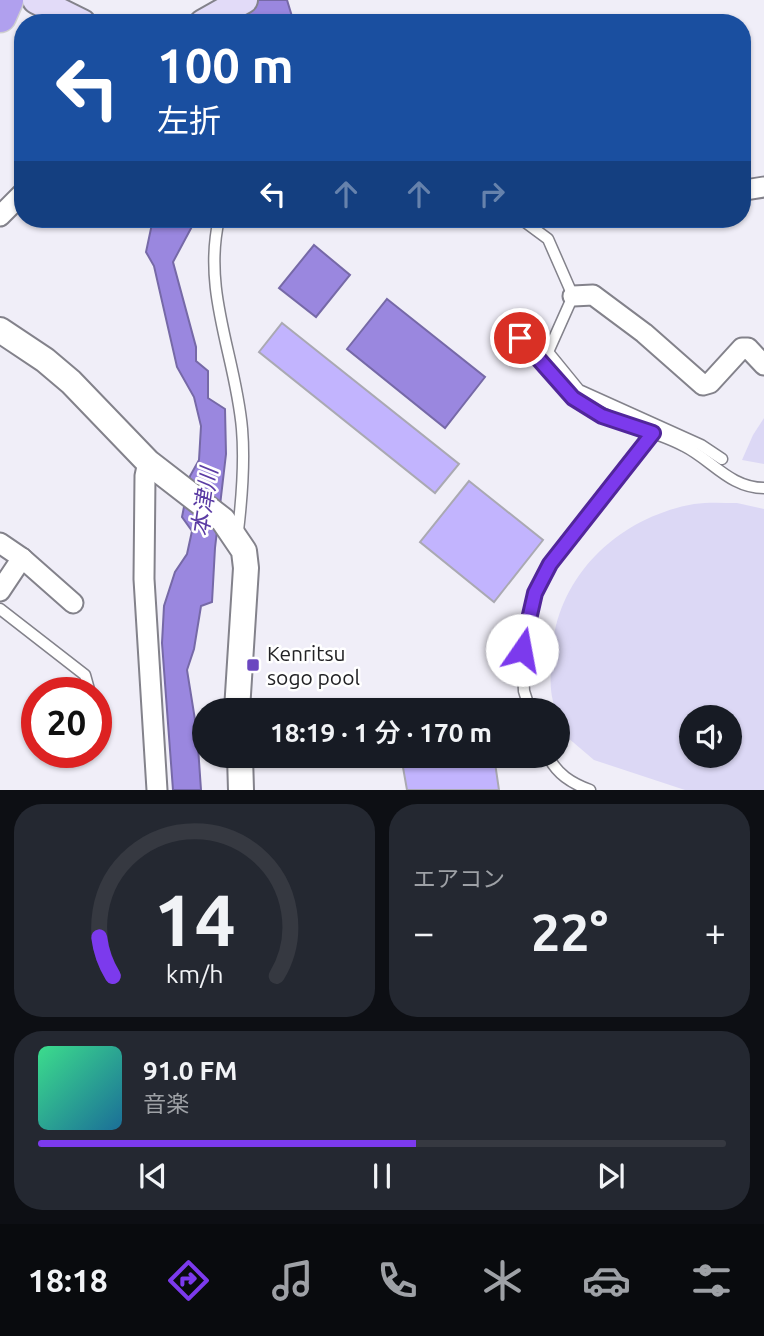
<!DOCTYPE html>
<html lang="ja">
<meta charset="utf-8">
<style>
:root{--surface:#171b24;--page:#242831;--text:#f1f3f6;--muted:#9ea1a6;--line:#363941;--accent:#7c3aed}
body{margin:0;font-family:Ubuntu,"Noto Sans JP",sans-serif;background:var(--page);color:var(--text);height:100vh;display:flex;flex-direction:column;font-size:26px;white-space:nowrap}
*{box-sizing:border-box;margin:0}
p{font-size:23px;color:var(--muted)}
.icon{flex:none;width:38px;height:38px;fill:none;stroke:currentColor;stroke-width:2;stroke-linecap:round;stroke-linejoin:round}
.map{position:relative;height:790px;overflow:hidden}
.sheet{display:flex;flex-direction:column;gap:14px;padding:14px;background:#0d0f14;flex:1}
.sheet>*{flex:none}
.top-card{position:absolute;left:14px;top:14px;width:737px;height:214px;border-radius:28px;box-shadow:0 2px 5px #0004;background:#1a4fa0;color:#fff;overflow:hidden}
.fabs{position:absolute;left:679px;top:705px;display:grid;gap:14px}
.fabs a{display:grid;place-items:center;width:63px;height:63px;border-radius:50%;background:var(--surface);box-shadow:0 2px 5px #0004;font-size:35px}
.speed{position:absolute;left:21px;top:677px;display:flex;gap:14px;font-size:35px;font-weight:700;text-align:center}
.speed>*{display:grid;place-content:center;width:91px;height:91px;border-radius:50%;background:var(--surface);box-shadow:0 2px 5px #0004;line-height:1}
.speed .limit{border:10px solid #d22;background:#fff;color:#111}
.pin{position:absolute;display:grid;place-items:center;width:60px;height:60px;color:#fff;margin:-30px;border:4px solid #fff;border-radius:50%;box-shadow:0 2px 7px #0007}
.me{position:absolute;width:77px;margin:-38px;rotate:12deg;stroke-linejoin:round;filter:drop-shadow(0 0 5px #0008)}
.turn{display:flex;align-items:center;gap:24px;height:147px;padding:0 28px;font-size:32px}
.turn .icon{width:91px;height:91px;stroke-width:2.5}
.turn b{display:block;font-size:49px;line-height:60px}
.lanes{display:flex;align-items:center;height:66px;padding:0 28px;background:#0003;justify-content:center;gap:35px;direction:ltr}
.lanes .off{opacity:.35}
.big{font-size:52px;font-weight:600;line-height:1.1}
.sheet .tile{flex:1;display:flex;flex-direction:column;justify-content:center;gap:10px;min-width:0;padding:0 24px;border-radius:28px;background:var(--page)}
.sheet .dial{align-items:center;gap:0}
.dial svg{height:182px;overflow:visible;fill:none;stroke:var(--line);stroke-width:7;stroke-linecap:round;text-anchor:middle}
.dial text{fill:var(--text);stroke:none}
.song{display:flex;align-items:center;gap:21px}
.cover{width:84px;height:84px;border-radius:10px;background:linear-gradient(135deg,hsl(150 70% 55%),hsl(200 70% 35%))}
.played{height:7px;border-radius:4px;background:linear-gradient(90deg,var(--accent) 55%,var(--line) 55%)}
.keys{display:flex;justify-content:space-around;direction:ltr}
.heat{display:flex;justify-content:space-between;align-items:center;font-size:38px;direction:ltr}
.sheet .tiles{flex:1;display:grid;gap:14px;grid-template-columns:1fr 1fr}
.tile:last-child{grid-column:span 2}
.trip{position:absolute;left:192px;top:698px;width:378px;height:70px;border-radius:35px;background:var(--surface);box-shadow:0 2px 5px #0004;font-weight:600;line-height:70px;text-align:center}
.dock{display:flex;height:112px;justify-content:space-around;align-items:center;background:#090b0e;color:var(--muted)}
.dock .icon{width:49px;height:49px}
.dock .active{color:var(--accent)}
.dock b{font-size:32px;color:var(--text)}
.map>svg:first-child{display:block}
</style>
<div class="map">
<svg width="764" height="790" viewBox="0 0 764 790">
<rect width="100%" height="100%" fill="#f0eef8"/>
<g fill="#dcd8f5" fill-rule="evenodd">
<polygon points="764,418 764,464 742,460 753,435"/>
<path d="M737 503 764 509V790H685L594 760 567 737 558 718V710H556C548 691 551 673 552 652 557 575 620 517 694 504 708 502 723 503 737 503ZM691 718H730V756H691Z"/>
</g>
<g fill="#9a87df" stroke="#7669a7" stroke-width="2">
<polygon points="241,0 287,0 294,23 233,23"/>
<polygon points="153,219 196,219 173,262 196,347 196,361 208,371 208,398 225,409 226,454 215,548 212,602 201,606 194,649 187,670 197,732 201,790 173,790 162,643 164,606 175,572 187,554 192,531 182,517 190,476 199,460 201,426 194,397 177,367 154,266 146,252"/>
<polygon points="314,245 350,275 316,317 279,288"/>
<polygon points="387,299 485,377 445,428 347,349"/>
</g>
<g fill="#c2b4fe" stroke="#aaa9b2" stroke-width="2">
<polygon points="282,323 459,464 435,493 259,352"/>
<polygon points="469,481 543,540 494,602 420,542"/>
<polygon points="401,756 494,756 499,790 407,790"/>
</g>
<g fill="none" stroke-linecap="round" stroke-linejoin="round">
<g stroke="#83828b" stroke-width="13">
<g id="service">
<path d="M219 219C202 292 236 357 242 429 245 464 242 497 238 531"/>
<polyline points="521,219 548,239 573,296 548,352 579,390 701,445 722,459"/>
<path d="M520 338C537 357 555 384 575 399 607 424 649 427 684 446 712 460 730 488 764 488"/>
<polyline points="0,609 85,675 90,693"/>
<polyline points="96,703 102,707"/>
<polyline points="530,710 524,691 522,650 535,593 550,564 653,433"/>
<path d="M548 756C557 774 571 783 590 790"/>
</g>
</g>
<g stroke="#83828b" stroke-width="23">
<g id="minor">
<polyline points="742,188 745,190 764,187"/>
<polyline points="0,216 23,193"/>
<polyline points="573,296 593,295 644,333 703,385 710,383 742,348 748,348 764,365"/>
<polyline points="148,462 145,476 144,579 157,790"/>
<polyline points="0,543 22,558 73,603"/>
<polyline points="0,591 22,558"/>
</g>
</g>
<g stroke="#83828b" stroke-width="28">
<g id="tertiary">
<polyline points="0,330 45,360 71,382 148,462 223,520 244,551 246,568 237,710"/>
<polyline points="240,756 241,790"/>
</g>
</g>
<g stroke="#83828b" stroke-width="30">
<g id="secondary">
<polyline points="36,0 82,23"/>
<polyline points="203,23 244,0"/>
</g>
</g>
<g stroke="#cececf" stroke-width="35">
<polyline id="trunk" points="0,16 7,0"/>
</g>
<use href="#service" stroke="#fff" stroke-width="10"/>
<use href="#minor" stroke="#fff" stroke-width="19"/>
<use href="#tertiary" stroke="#fff" stroke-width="24"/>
<use href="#secondary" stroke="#e2dbf8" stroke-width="26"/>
<use href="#trunk" stroke="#b0a0ee" stroke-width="32"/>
</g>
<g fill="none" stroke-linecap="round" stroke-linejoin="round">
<g stroke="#51269a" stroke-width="18">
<polyline id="route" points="520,338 573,398 602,416 653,433 550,564 535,593 522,650"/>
</g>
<use href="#route" stroke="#7c3aed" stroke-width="12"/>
</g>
<rect fill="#6b47c0" stroke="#fff" stroke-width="2.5" x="246" y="658" width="14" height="14" rx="3.5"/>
<g text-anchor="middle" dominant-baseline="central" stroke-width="5" stroke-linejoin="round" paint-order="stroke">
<g font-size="21" fill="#222225" stroke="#fff" text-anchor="start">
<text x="267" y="653">Kenritsu<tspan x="267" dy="24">sogo pool</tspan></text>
</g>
<g font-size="23" font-style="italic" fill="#5b3ca4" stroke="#fff">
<text transform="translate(204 502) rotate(-82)">本津川</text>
</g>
</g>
</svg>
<div class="fabs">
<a><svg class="icon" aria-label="sound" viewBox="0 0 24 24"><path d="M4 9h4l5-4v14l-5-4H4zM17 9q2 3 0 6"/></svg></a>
</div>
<div class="speed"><div class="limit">20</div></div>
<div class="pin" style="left:520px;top:338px;background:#d93025"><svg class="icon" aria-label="arrive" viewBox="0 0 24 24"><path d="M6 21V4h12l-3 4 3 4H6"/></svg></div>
<svg class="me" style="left:522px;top:650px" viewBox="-20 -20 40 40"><circle r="19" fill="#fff"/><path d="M0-13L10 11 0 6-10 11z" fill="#7c3aed"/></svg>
<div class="trip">18:19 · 1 分 · 170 m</div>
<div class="top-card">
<div class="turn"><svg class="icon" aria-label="left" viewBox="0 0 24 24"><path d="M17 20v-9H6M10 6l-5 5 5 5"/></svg><div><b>100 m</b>左折</div></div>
<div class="lanes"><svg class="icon" aria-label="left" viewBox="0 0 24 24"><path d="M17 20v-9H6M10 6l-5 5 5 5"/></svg><svg class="icon off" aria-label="ahead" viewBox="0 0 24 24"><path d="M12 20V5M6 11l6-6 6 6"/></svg><svg class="icon off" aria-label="ahead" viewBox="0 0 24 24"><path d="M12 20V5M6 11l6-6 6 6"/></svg><svg class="icon off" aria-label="right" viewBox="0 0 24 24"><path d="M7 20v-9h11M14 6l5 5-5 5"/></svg></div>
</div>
</div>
<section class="sheet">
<div class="tiles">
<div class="tile dial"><svg viewBox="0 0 100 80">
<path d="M14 69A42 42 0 1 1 86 69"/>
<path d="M14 69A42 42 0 0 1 8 52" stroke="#7c3aed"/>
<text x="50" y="56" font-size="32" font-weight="700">14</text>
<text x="50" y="72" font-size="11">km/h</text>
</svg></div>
<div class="tile"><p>エアコン</p>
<div class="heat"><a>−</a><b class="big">22°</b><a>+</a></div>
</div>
<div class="tile">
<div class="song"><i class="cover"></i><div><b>91.0 FM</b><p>音楽</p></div></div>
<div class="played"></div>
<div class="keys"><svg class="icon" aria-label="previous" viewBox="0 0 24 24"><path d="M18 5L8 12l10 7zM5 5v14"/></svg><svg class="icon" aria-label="pause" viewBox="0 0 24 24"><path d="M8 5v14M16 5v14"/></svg><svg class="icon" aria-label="next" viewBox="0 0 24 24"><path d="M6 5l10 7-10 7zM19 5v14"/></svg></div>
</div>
</div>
</section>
<nav class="dock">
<b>18:18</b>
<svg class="icon active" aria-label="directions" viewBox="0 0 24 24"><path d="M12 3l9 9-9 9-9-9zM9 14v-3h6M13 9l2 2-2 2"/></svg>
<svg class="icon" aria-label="music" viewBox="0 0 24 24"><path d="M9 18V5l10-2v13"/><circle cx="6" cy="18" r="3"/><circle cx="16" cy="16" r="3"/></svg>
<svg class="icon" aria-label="phone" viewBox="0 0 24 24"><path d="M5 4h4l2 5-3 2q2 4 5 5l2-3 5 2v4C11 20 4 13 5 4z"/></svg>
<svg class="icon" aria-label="climate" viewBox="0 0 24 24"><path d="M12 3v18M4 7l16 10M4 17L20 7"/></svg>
<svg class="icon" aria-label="car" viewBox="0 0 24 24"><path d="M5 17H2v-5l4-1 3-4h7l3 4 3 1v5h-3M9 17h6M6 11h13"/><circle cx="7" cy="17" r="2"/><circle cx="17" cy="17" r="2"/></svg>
<svg class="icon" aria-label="filters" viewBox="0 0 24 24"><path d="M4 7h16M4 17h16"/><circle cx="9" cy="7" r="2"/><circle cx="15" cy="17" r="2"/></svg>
</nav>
